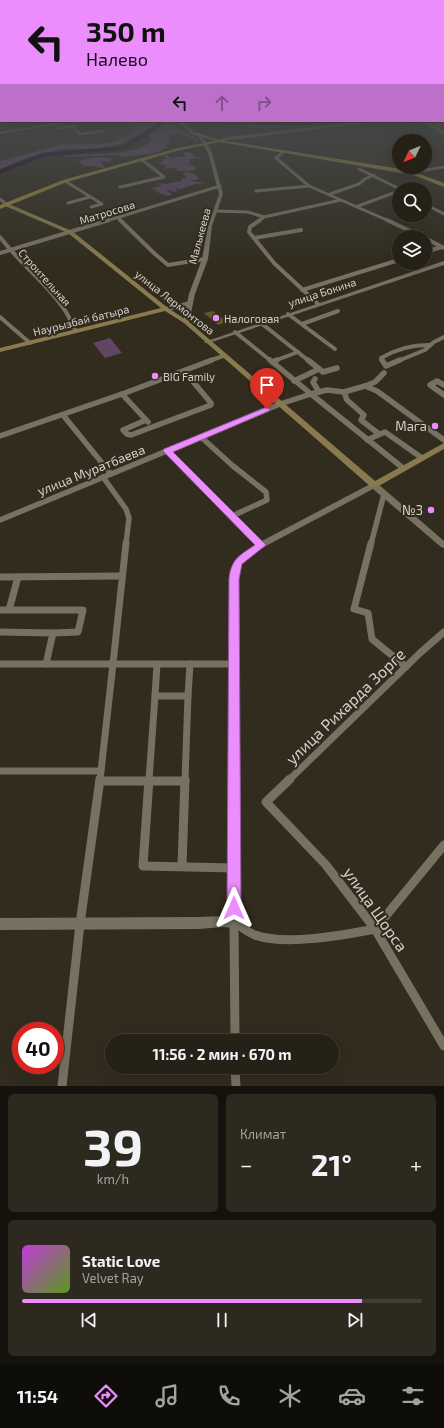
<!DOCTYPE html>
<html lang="ru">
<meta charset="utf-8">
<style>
:root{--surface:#252116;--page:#2d291f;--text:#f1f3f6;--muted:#a3a3a1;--line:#423e35;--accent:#eb8dfc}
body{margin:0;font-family:"Exo 2",sans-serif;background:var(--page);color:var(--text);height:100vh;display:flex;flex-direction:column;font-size:15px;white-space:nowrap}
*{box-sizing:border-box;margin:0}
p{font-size:13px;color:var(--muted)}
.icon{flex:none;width:22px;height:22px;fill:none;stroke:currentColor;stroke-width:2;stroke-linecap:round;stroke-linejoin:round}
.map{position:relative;height:1086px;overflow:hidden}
.sheet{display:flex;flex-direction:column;gap:8px;padding:8px;background:#14120c;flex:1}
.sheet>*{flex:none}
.banner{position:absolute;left:0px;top:0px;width:444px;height:122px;box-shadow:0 4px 16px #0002,0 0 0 1px var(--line);background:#eb8dfc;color:#111;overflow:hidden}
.needle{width:26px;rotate:227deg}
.controls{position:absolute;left:392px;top:134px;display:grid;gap:8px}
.controls a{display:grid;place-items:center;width:40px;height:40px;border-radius:50%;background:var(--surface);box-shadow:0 4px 16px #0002,0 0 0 1px var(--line);font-size:20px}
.speed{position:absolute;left:12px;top:1022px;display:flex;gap:8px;font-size:20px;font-weight:700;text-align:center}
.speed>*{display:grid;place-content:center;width:52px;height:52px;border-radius:50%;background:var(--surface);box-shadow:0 4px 16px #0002,0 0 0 1px var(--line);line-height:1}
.speed .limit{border:6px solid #d22;background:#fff;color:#111}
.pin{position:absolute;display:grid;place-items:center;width:34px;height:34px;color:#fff;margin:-41px -17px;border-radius:50% 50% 50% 0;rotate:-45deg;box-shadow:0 0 4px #0007}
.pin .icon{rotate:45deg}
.me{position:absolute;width:44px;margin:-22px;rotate:0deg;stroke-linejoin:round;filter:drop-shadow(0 0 3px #0008)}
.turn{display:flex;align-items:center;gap:14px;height:84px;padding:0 20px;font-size:18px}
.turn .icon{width:52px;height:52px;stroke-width:2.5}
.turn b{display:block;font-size:28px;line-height:34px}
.lanes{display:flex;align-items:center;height:38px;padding:0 20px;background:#0003;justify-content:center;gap:20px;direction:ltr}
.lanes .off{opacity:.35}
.big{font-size:30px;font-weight:700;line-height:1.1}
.sheet .widget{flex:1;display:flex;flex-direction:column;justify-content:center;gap:6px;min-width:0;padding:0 14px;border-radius:6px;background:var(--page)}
.sheet .dial{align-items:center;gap:0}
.dial b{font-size:52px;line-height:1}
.song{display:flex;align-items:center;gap:12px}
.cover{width:48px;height:48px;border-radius:6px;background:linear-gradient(135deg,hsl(290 70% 55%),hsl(90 70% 35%))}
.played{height:4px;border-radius:2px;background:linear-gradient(90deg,var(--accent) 85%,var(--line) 85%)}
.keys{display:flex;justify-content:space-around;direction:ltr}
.heat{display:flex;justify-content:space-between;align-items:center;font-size:22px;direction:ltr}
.sheet .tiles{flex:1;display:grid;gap:8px;grid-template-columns:1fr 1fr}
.widget:last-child{grid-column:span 2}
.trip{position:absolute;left:105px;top:1034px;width:234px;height:40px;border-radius:20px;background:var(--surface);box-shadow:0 4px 16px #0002,0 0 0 1px var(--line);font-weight:700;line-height:40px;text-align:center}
.tab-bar{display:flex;height:64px;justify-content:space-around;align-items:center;background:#0f0d09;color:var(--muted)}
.tab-bar .icon{width:28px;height:28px}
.tab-bar .selected{color:var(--accent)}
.tab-bar b{font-size:18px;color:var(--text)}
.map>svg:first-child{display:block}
</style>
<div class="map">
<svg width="444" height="1086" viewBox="0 0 444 1086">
<rect width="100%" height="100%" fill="#312c1e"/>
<g fill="#604664">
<polygon points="127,121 162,121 121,144 97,149 62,149 26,158 0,169 0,161 60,145 98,144 108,143 130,136 138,125 132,126"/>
<path d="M258 123 308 127C277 129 247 128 216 124L238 126Z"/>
<path d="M166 124 172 125 197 139 198 142 194 143 195 140C186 135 178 131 167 136L171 142 165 144 168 148 151 154 122 157 118 155 62 157C91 151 124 159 151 142L150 134Z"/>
<polygon points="189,152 194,155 194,157 200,157 202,158 190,159 190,163 186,163 195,166 196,170 178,171 176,168 163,169 167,166 155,162 163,162 162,160 166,158 163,156 167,155 171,158 185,156 183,153"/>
<path d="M94 157 112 158 109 162 99 161 106 168C98 168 91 165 84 166L78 161Z"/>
<polygon points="186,172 193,173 200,179 190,181 207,183 195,184 181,189 177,188 175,189 178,191 175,192 169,190 166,191 172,194 168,196 161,194 151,188 161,186 158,183 165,184 182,181 181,179 187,178 183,173"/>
<polygon points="110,338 122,353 105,358 93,343"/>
</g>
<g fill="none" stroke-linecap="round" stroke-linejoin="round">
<g fill="#1e0523" fill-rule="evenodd">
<polygon points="161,121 168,121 145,138 126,149 43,157 0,174 0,170 42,153 123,146"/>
<polygon points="214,121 299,122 323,121 313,124 299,126 229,124"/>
</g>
</g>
<polygon fill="#655629" points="213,311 227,322 218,325 204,313"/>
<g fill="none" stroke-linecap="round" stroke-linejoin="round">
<g stroke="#777162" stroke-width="3">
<polyline points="423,121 444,133"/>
<polyline points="54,124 58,128 75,126"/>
<polyline points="73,126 80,134 102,131"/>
<polyline points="431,126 444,124"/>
<polyline points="220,141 225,139 374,121"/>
<polyline points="283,152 276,158 309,186 389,221"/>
<polyline points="359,169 400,189"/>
<polyline points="409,173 444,167"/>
<polyline points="65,181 102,204 91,207"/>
<polyline points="120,187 164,177 141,159"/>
<polyline points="256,191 309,186"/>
<polyline points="330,194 359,184 365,179 374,175"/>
<polyline points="0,199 7,205"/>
<polyline points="68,203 90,197"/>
<polyline points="425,204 444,214"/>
<polyline points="358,206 399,191"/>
<polyline points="216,211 248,212 264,217 341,200"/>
<polyline points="118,218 121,221"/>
<polyline points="106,221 220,186"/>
<polyline points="259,221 264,217"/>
</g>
<g stroke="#777162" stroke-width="4">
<polyline points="120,220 155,254 168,265 205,259"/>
<polyline points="260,220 250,227 249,232 274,263 318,304"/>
<polyline points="387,220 423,237"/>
<path d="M0 237C19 263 46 282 64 309 69 316 72 324 76 331"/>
<polyline points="254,238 301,230"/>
<polyline points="425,238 444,248"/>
<polyline points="425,252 442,247"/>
<polyline points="0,253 109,220"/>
<polyline points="302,290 399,260"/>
<polyline points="166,309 190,303"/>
<polyline points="288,314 335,349"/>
<polyline points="0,317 30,343"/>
<polyline points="261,323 309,361"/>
<polyline points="302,324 338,311"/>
<polyline points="235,332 271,361"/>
<polyline points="209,361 223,356"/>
<polyline points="274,361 298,352"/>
<path d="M383 361 381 358C396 349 412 345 429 345"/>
<polyline points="398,361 425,350 434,342 444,337"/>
</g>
<g stroke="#777162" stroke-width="5.5">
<polyline points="270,360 311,394 327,390 344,392 365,386 375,382 384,373"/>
<polyline points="308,360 323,372 337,368"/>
<polyline points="382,360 386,366 400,360"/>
<polyline points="272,362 277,360"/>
<polyline points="315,379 313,382 319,392"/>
<polyline points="294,381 319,369"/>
<polyline points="444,385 437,381 430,385 444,395"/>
<polyline points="365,386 377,391 444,440"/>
<polyline points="344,392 347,400 364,415 361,420 379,434"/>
<polyline points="122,394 148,422"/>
<polyline points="63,415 111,474"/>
<polyline points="146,420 123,430 127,434 131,435 211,405 211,403 184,371"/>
<polyline points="0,436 125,393 212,360"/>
<polyline points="201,437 233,466 266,492 267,500 232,516"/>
<polyline points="367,440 385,432 422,458"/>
<polyline points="167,451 260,544"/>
<polyline points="103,477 126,509 129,518 126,544"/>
<polyline points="0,520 280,404 311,394 403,468"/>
<polyline points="371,544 384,494"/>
</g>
<g stroke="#777162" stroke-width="7">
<polyline points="126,543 113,664 233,664"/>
<polyline points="259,543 261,545"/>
<polyline points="371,543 354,609 368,613 372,639 406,667"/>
<polyline points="0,577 122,576"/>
<polyline points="0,610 9,610 18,577"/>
<polyline points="9,610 83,610 78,632 53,633"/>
<polyline points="0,632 53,633 46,664"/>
<polyline points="0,664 113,664 100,780"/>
<polyline points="155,696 157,664"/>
<polyline points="188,696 190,664"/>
<polyline points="0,771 101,771"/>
<polyline points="149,780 155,696 188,696 185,780"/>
<polyline points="289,780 420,653 444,632"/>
</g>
<g stroke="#777162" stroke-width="9">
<polyline points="149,779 143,866 234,868"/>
<polyline points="290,779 266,802 326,865 375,929 444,1046"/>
<polyline points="100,781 185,781"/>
<polyline points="182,866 185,779"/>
<path d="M234 922C241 926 247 932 255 935 285 946 344 935 375 929L444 845"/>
<polyline points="234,922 235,1041"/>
<polyline points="235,1067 236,1086"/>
<polyline points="62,1086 80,924 100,779"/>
</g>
<g fill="#777162" fill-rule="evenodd">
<polygon points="197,134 199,134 207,143 212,153 223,194 212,226 208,259 195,294 189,322 186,324 183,322 189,294 202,259 208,226 219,194 208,153"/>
<polygon points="444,261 444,265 209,343 205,343 204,342"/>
<polygon points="374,482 377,483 444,541 444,548 441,547 373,489 264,547 254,554 242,564 238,579 240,922 238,926 234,928 223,927 199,929 0,930 0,918 199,917 228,916 230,579 233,567 237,560 248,550 258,543"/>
</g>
<g fill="#887a4e" fill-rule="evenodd">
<polygon points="67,121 77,121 0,134 0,132"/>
<polygon points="176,121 181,121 195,132 222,141 220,142 191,134"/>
<polygon points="5,204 9,204 72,231 168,308 188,321 375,481 444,443 444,449 377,487 371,487 184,323 165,311 0,352 0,348 161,308 68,233 5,206"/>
</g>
<polygon fill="#9a843b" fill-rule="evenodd" points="220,140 401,169 417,173 444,183 444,187 413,175 401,173 220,142 181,150 67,182 0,209 0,205 63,180 178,148"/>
</g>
<linearGradient id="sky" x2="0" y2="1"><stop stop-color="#1b1810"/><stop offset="0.42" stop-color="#484b4c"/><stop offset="1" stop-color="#484b4c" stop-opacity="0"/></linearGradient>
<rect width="444" height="264" fill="url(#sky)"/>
<path fill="#eb8dfc" stroke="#995ca4" d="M267 407 270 409 269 411 173 452 266 545 242 564 239 579 241 908 239 913 234 915 229 913 227 908 229 579C231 559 240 555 255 545L163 451 164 449Z"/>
<g fill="#eb8dfc" stroke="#312c1e" stroke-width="1.5">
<circle cx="216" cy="318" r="4"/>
<circle cx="155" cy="376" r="4"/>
<circle cx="435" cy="426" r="4"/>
<circle cx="431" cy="510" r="4"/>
</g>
<g text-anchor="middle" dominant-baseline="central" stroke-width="4" stroke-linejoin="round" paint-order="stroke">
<g font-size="11" fill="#d4d1c9" stroke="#312c1e">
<text transform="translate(107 212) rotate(-17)">Матросова</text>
<text transform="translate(199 236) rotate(-75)">Малькеева</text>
<text transform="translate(45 277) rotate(48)">Строительная</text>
<text transform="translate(322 292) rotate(-18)">улица Бокина</text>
<text transform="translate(175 302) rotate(38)">улица Лермонтова</text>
<text transform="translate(81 320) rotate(-14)">Наурызбай батыра</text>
</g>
<g font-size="11" fill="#d4d1c9" stroke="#312c1e" text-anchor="start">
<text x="224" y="318">Налоговая</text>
<text x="163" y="376">BIG Family</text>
</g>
<g font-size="13" fill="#d4d1c9" stroke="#312c1e" text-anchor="end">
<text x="427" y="426">Мага</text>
<text x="423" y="510">№3</text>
</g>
<g font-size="13" fill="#d4d1c9" stroke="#312c1e">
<text transform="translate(91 470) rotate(-22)">улица Муратбаева</text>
</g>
<g font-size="16" fill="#d4d1c9" stroke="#312c1e">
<text transform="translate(345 706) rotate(-44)">улица Рихарда Зорге</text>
<text transform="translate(376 909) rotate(55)">улица Щорса</text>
</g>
</g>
</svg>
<div class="controls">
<a><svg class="needle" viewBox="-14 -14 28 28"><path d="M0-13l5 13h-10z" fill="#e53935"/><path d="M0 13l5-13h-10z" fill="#a3a3a1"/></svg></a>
<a><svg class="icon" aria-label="search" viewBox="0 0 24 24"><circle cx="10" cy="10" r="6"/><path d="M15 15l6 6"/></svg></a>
<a><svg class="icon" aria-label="layers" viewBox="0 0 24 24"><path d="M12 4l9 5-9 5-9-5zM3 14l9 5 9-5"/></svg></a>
</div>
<div class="speed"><div class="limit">40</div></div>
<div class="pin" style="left:267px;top:409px;background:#d93025"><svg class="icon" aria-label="arrive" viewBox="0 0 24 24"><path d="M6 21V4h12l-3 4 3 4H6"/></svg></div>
<svg class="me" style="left:234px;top:908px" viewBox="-20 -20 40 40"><path d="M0-17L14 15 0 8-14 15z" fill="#eb8dfc" stroke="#fff" stroke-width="4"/></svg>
<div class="trip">11:56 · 2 мин · 670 m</div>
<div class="banner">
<div class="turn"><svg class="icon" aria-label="left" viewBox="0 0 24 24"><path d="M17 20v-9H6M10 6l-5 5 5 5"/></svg><div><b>350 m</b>Налево</div></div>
<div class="lanes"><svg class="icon" aria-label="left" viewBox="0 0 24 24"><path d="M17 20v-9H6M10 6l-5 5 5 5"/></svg><svg class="icon off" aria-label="ahead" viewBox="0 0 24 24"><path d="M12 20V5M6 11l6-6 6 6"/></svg><svg class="icon off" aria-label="right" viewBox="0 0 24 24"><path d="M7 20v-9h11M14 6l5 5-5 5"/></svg></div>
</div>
</div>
<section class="sheet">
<div class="tiles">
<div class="widget dial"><b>39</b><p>km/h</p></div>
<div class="widget"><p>Климат</p>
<div class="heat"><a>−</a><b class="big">21°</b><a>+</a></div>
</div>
<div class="widget">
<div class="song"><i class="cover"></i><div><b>Static Love</b><p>Velvet Ray</p></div></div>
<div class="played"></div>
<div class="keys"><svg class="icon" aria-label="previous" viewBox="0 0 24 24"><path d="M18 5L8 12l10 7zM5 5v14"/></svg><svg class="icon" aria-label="pause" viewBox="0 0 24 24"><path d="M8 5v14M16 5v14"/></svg><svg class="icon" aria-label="next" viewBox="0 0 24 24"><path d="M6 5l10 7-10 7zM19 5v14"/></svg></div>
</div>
</div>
</section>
<nav class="tab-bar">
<b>11:54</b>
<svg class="icon selected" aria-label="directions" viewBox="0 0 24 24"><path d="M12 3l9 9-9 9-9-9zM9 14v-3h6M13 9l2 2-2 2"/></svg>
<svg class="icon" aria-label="music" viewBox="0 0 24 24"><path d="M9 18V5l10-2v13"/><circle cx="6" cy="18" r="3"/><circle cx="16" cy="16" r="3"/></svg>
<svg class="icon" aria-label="phone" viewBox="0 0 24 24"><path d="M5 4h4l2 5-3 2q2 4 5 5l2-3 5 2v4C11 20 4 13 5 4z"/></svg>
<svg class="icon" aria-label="climate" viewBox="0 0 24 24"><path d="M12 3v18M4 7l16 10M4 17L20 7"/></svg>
<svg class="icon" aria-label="car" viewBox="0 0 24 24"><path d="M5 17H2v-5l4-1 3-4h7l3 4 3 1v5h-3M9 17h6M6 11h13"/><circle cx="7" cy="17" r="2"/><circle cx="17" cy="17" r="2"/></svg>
<svg class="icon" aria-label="filters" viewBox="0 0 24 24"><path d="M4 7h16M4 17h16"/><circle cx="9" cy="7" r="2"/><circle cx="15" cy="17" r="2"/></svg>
</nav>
